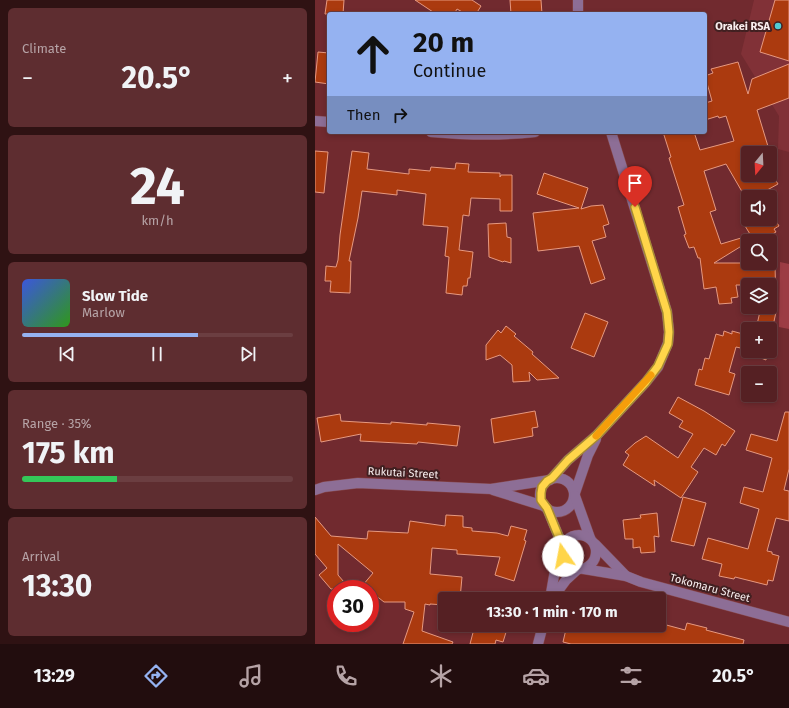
<!DOCTYPE html>
<meta charset="utf-8">
<style>
:root{--surface:#552023;--page:#5e2d30;--text:#f1f3f6;--muted:#b6a3a6;--line:#6b3e41;--accent:#95b2f1}
body{margin:0;font-family:"Fira Sans",sans-serif;background:var(--page);color:var(--text);height:100vh;display:flex;flex-direction:column;font-size:15px;white-space:nowrap}
*{box-sizing:border-box;margin:0}
p{font-size:13px;color:var(--muted)}
.icon{flex:none;width:22px;height:22px;fill:none;stroke:currentColor;stroke-width:2;stroke-linecap:round;stroke-linejoin:round}
.map{position:relative;flex:1;overflow:hidden}
.panel{display:flex;flex-direction:column;gap:8px;padding:8px;background:#2f1213;width:315px}
.panel>*{flex:none}
.banner{position:absolute;left:12px;top:12px;width:380px;height:122px;border-radius:4px;box-shadow:0 2px 6px #0003,0 0 0 1px var(--line);background:#95b2f1;color:#111;overflow:hidden}
.needle{width:26px;rotate:198deg}
.buttons{position:absolute;left:426px;top:146px;display:grid;gap:8px}
.buttons a{display:grid;place-items:center;width:36px;height:36px;border-radius:4px;background:var(--surface);box-shadow:0 2px 6px #0003,0 0 0 1px var(--line);font-size:20px}
.speed{position:absolute;left:12px;top:580px;display:flex;gap:8px;font-size:20px;font-weight:700;text-align:center}
.speed>*{display:grid;place-content:center;width:52px;height:52px;border-radius:50%;background:var(--surface);box-shadow:0 2px 6px #0003,0 0 0 1px var(--line);line-height:1}
.speed .limit{border:6px solid #d22;background:#fff;color:#111}
.pin{position:absolute;display:grid;place-items:center;width:34px;height:34px;color:#fff;margin:-41px -17px;border-radius:50% 50% 50% 0;rotate:-45deg;box-shadow:0 0 4px #0007}
.pin .icon{rotate:45deg}
.me{position:absolute;width:44px;margin:-22px;rotate:348deg;stroke-linejoin:round;filter:drop-shadow(0 0 3px #0008)}
.turn{display:flex;align-items:center;gap:14px;height:84px;padding:0 20px;font-size:18px}
.turn .icon{width:52px;height:52px;stroke-width:2.5}
.turn b{display:block;font-size:28px;line-height:34px}
.then{display:flex;align-items:center;height:38px;padding:0 20px;background:#0003;gap:8px;font-size:15px}
.big{font-size:30px;font-weight:700;line-height:1.1}
.panel .tile{flex:1;display:flex;flex-direction:column;justify-content:center;gap:6px;min-width:0;padding:0 14px;border-radius:6px;background:var(--page)}
.panel .dial{align-items:center;gap:0}
.dial b{font-size:52px;line-height:1}
.song{display:flex;align-items:center;gap:12px}
.cover{width:48px;height:48px;border-radius:6px;background:linear-gradient(135deg,hsl(230 70% 55%),hsl(110 70% 35%))}
.played{height:4px;border-radius:2px;background:linear-gradient(90deg,var(--accent) 65%,var(--line) 65%)}
.keys{display:flex;justify-content:space-around;direction:ltr}
.heat{display:flex;justify-content:space-between;align-items:center;font-size:22px;direction:ltr}
.charge{height:6px;border-radius:3px;background:linear-gradient(90deg,#34c759 35%,var(--line) 0)}
.trip{position:absolute;left:123px;top:592px;width:228px;height:40px;border-radius:4px;background:var(--surface);box-shadow:0 2px 6px #0003,0 0 0 1px var(--line);font-weight:700;line-height:40px;text-align:center}
.dock{display:flex;height:64px;justify-content:space-around;align-items:center;background:#220d0e;color:var(--muted)}
.dock .icon{width:28px;height:28px}
.dock .on{color:var(--accent)}
.dock b{font-size:18px;color:var(--text)}
main{display:flex;flex:1;min-height:0}
.map>svg:first-child{display:block}
</style>
<main>
<section class="panel">
<div class="tile"><p>Climate</p>
<div class="heat"><a>−</a><b class="big">20.5°</b><a>+</a></div>
</div>
<div class="tile dial"><b>24</b><p>km/h</p></div>
<div class="tile">
<div class="song"><i class="cover"></i><div><b>Slow Tide</b><p>Marlow</p></div></div>
<div class="played"></div>
<div class="keys"><svg class="icon" aria-label="previous" viewBox="0 0 24 24"><path d="M18 5L8 12l10 7zM5 5v14"/></svg><svg class="icon" aria-label="pause" viewBox="0 0 24 24"><path d="M8 5v14M16 5v14"/></svg><svg class="icon" aria-label="next" viewBox="0 0 24 24"><path d="M6 5l10 7-10 7zM19 5v14"/></svg></div>
</div>
<div class="tile"><p>Range · 35%</p><b class="big">175 km</b><div class="charge"></div></div>
<div class="tile"><p>Arrival</p><b class="big">13:30</b></div>
</section>
<div class="map">
<svg width="474" height="644" viewBox="0 0 474 644">
<rect width="100%" height="100%" fill="#712a2f"/>
<polygon fill="#813137" points="439,0 474,0 474,152 463,149 464,116 426,54"/>
<polygon fill="#9c3c44" points="465,262 474,264 474,329 464,327"/>
<g fill="#ab3a0f" stroke="#e79980">
<polygon points="12,0 29,0 28,14 10,14"/>
<polygon points="100,0 157,0 166,6 161,14 151,14 142,9 139,14 121,14"/>
<polygon points="195,0 226,0 227,14 196,14"/>
<polygon points="460,0 474,0 474,61 445,52"/>
<polygon points="3,52 14,53 14,84 0,82"/>
<polygon points="423,62 433,94 437,79 474,64 474,98 442,110 455,153 433,153 433,175 455,175 455,171 463,184 445,194 446,197 433,197 433,202 411,164 389,171 401,210 395,212 406,244 436,235 437,240 433,241 433,242 399,263 460,263 461,312 455,340 455,329 441,329 446,307 455,307 455,285 421,285 423,297 416,298 417,303 404,304 401,287 389,289 385,258 383,258 379,247 374,248 369,235 371,234 363,207 369,205 354,158 356,157 348,132 379,132 385,150 419,141 411,116 404,118 403,116 390,120 390,103 397,101 390,76 398,73 396,69"/>
<polygon points="0,151 13,152 9,193 0,192"/>
<polygon points="37,151 54,153 52,169 94,174 94,169 115,171 116,167 140,169 141,163 154,164 153,172 185,173 185,177 186,175 197,175 197,211 185,211 185,199 156,198 154,216 148,215 144,250 158,252 155,278 153,278 152,286 148,286 147,295 131,293 134,257 130,256 133,227 108,225 111,194 82,190 82,195 47,191 43,218 34,261 36,261 35,293 15,292 16,281 10,281 11,266 21,267 23,260 25,235"/>
<polygon points="229,173 273,188 266,209 276,206 288,205 294,224 288,226 291,237 277,241 290,279 276,284 264,246 223,251 218,213 264,208 222,194"/>
<polygon points="455,211 464,226 459,229 461,232 449,239 446,234 438,239 427,221 433,217 433,219 455,219"/>
<polygon points="191,223 192,237 196,238 196,263 189,261 188,262 174,257 173,224"/>
<polygon points="270,313 293,322 279,357 256,348"/>
<polygon points="191,326 201,334 199,336 218,352 217,354 244,378 222,380 214,372 215,381 198,382 197,365 185,355 171,360 171,345 183,330 186,333"/>
<polygon points="409,331 417,334 417,331 428,334 430,349 421,347 414,372 420,374 414,395 380,385 384,369 387,370 390,358 394,359 401,334 408,336"/>
<polygon points="437,351 452,351 451,360 441,356"/>
<polygon points="363,397 389,411 420,431 410,446 407,444 401,455 389,448 376,467 383,472 366,498 339,480 340,486 308,465 314,455 310,452 320,443 331,436 363,458 378,434 364,427 368,421 354,413"/>
<polygon points="220,411 223,427 217,428 218,436 179,443 176,419"/>
<polygon points="470,412 474,412 474,469 469,490 474,491 474,521 461,518 452,551 457,552 457,554 464,556 458,581 453,580 452,585 420,577 419,579 404,576 407,564 387,559 393,538 433,549 444,509 425,503 429,487 448,492 457,458 431,450 436,434 462,441"/>
<polygon points="25,414 26,421 76,424 76,422 112,425 112,423 145,426 142,446 103,442 102,444 45,441 46,434 6,442 2,418"/>
<polygon points="368,497 391,503 379,546 356,541"/>
<polygon points="342,513 344,537 339,536 340,552 326,553 325,547 318,548 318,539 310,539 308,520 326,518 325,515"/>
<polygon points="131,515 148,516 148,527 157,528 157,531 182,533 193,536 196,526 212,530 209,540 211,541 199,581 180,575 185,557 142,554 142,550 117,548 115,574 147,577 145,599 130,599 130,605 115,604 115,605 110,604 107,631 138,642 137,644 88,644 99,612 90,609 90,602 69,602 55,591 55,589 53,589 48,585 58,573 23,544 23,575 35,589 16,589 4,575 12,568 0,554 0,517 16,536 52,539 53,531 93,533 95,521 130,526"/>
<polygon points="344,623 370,630 372,623 392,628 391,630 429,640 428,644 256,644 248,642 252,625 288,625 296,627 297,625 344,625"/>
<polygon points="160,625 186,625 185,627 192,629 188,642 181,640 180,644 155,644"/>
</g>
<g fill="none" stroke-linecap="round" stroke-linejoin="round">
<g stroke="#874a4e" stroke-width="11">
<g id="street">
<polyline points="263,14 263,0"/>
<polyline points="0,121 14,122"/>
<path d="M116 132C151 135 185 136 220 132"/>
<circle cx="242" cy="495" r="17"/>
<polyline points="237,478 253,460 282,435 331,382 343,367 353,343 354,332 352,312 296,132"/>
<polyline points="0,490 9,487 43,483 176,489 235,480"/>
<polyline points="178,490 229,506"/>
<polyline points="260,493 273,455 281,439"/>
<polyline points="260,496 275,538"/>
<polyline points="232,508 248,547"/>
<circle cx="264" cy="552" r="17"/>
<polyline points="280,544 311,576"/>
<polyline points="269,569 311,576 326,582 474,622"/>
<polyline points="235,599 240,570 247,553"/>
<polyline points="237,599 251,580 263,569"/>
<polyline points="223,644 228,625"/>
</g>
</g>
<use href="#street" stroke="#8d6e96" stroke-width="10"/>
</g>
<g fill="none" stroke-linecap="round" stroke-linejoin="round">
<g stroke="#a68a30" stroke-width="10">
<polyline id="route" points="248,556 248,547 232,508 226,500 226,493 227,487 232,481 237,478 253,460 282,435 331,382 343,366 353,344 354,332 352,312 320,207"/>
</g>
<use href="#route" stroke="#ffd54a" stroke-width="7"/>
<polyline stroke="#f59e0b" stroke-width="7" points="281,436 336,375"/>
</g>
<circle fill="#52ccd1" stroke="#412021" stroke-width="1.5" cx="463" cy="26" r="4"/>
<g text-anchor="middle" dominant-baseline="central" stroke-width="4" stroke-linejoin="round" paint-order="stroke">
<g font-size="11" font-weight="bold" fill="#f9efef" stroke="#412021" text-anchor="end">
<text x="455" y="26">Orakei RSA</text>
</g>
<g font-size="11" fill="#f9efef" stroke="#412021">
<text transform="translate(88 473) rotate(3)">Rukutai Street</text>
<text transform="translate(395 588) rotate(15)">Tokomaru Street</text>
</g>
</g>
</svg>
<div class="buttons">
<a><svg class="needle" viewBox="-14 -14 28 28"><path d="M0-13l5 13h-10z" fill="#e53935"/><path d="M0 13l5-13h-10z" fill="#b6a3a6"/></svg></a>
<a><svg class="icon" aria-label="sound" viewBox="0 0 24 24"><path d="M4 9h4l5-4v14l-5-4H4zM17 9q2 3 0 6"/></svg></a>
<a><svg class="icon" aria-label="search" viewBox="0 0 24 24"><circle cx="10" cy="10" r="6"/><path d="M15 15l6 6"/></svg></a>
<a><svg class="icon" aria-label="layers" viewBox="0 0 24 24"><path d="M12 4l9 5-9 5-9-5zM3 14l9 5 9-5"/></svg></a>
<a>+</a>
<a>−</a>
</div>
<div class="speed"><div class="limit">30</div></div>
<div class="pin" style="left:320px;top:207px;background:#d93025"><svg class="icon" aria-label="arrive" viewBox="0 0 24 24"><path d="M6 21V4h12l-3 4 3 4H6"/></svg></div>
<svg class="me" style="left:248px;top:556px" viewBox="-20 -20 40 40"><circle r="19" fill="#fff"/><path d="M0-13L10 11 0 6-10 11z" fill="#ffd54a"/></svg>
<div class="trip">13:30 · 1 min · 170 m</div>
<div class="banner">
<div class="turn"><svg class="icon" aria-label="ahead" viewBox="0 0 24 24"><path d="M12 20V5M6 11l6-6 6 6"/></svg><div><b>20 m</b>Continue</div></div>
<div class="then">Then<svg class="icon" aria-label="right" viewBox="0 0 24 24"><path d="M7 20v-9h11M14 6l5 5-5 5"/></svg></div>
</div>
</div>
</main>
<nav class="dock">
<b>13:29</b>
<svg class="icon on" aria-label="directions" viewBox="0 0 24 24"><path d="M12 3l9 9-9 9-9-9zM9 14v-3h6M13 9l2 2-2 2"/></svg>
<svg class="icon" aria-label="music" viewBox="0 0 24 24"><path d="M9 18V5l10-2v13"/><circle cx="6" cy="18" r="3"/><circle cx="16" cy="16" r="3"/></svg>
<svg class="icon" aria-label="phone" viewBox="0 0 24 24"><path d="M5 4h4l2 5-3 2q2 4 5 5l2-3 5 2v4C11 20 4 13 5 4z"/></svg>
<svg class="icon" aria-label="climate" viewBox="0 0 24 24"><path d="M12 3v18M4 7l16 10M4 17L20 7"/></svg>
<svg class="icon" aria-label="car" viewBox="0 0 24 24"><path d="M5 17H2v-5l4-1 3-4h7l3 4 3 1v5h-3M9 17h6M6 11h13"/><circle cx="7" cy="17" r="2"/><circle cx="17" cy="17" r="2"/></svg>
<svg class="icon" aria-label="filters" viewBox="0 0 24 24"><path d="M4 7h16M4 17h16"/><circle cx="9" cy="7" r="2"/><circle cx="15" cy="17" r="2"/></svg>
<b>20.5°</b>
</nav>
